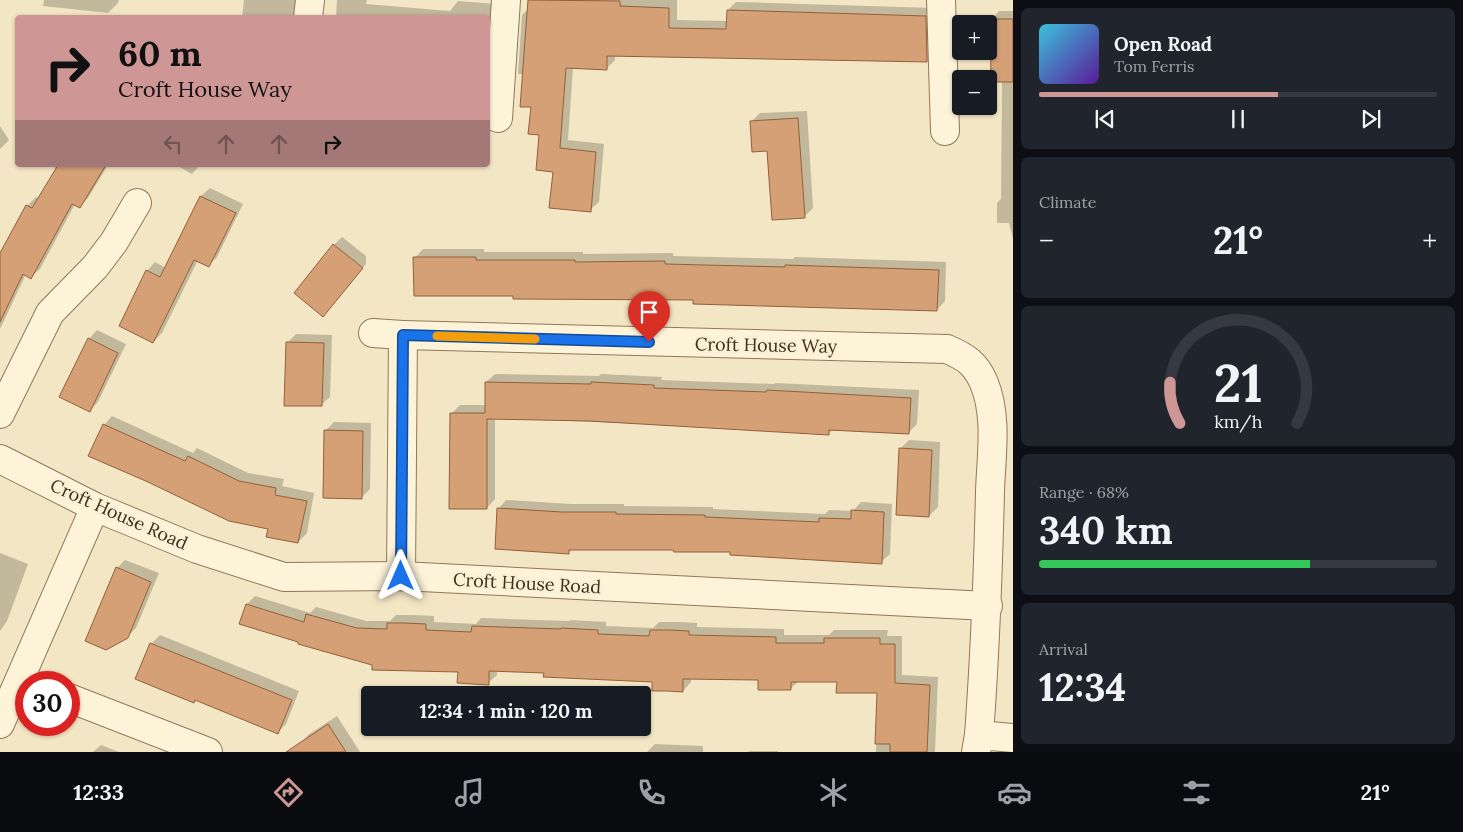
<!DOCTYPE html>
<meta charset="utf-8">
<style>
:root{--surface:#171b24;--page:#20242c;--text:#f1f3f6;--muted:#9ea1a6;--line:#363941;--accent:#cf9696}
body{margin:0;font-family:Lora,serif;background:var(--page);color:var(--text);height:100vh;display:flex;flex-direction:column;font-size:19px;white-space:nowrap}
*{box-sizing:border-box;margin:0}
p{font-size:16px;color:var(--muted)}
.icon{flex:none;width:28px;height:28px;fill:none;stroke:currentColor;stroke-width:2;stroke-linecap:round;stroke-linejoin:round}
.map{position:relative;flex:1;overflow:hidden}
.side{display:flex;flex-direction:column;gap:8px;padding:8px;background:#0d0f14;width:450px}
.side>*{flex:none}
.banner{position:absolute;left:15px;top:15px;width:475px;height:152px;border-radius:5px;box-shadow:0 1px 4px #0004;background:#cf9696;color:#111;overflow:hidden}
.buttons{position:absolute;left:952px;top:15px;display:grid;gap:10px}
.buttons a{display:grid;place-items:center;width:45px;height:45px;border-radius:5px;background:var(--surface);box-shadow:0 1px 4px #0004;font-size:25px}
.speed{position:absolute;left:15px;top:671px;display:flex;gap:10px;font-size:25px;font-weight:700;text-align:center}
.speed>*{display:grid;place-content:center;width:65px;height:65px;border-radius:50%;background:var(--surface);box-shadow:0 1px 4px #0004;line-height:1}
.speed .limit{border:8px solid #d22;background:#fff;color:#111}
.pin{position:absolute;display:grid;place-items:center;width:42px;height:42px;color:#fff;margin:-51px -21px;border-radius:50% 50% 50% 0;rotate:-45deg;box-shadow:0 0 5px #0007}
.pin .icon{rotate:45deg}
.me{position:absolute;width:55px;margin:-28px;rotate:0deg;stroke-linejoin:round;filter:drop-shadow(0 0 4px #0008)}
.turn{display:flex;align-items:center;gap:18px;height:105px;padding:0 20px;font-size:22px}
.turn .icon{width:65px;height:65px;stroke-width:2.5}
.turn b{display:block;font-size:35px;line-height:42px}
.lanes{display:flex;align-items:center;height:48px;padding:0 20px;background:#0003;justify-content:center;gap:25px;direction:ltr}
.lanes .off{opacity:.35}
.big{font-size:38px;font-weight:700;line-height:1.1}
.side .widget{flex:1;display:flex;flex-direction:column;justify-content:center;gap:8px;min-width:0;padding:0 18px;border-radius:8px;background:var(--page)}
.side .dial{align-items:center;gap:0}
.dial svg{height:130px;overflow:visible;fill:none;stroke:var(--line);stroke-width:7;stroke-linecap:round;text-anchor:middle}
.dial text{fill:var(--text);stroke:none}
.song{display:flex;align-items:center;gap:15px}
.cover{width:60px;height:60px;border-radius:8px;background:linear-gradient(135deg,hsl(190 70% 55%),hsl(270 70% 35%))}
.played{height:5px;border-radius:2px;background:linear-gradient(90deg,var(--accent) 60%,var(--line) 60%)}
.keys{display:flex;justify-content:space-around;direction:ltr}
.heat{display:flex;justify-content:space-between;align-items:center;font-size:28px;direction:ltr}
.charge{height:8px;border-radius:4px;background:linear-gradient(90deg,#34c759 68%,var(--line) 0)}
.trip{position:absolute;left:361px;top:686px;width:290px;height:50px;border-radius:5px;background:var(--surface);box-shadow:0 1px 4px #0004;font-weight:700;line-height:50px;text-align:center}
.dock{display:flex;height:80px;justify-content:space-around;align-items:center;background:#090b0e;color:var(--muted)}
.dock .icon{width:35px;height:35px}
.dock .selected{color:var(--accent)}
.dock b{font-size:22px;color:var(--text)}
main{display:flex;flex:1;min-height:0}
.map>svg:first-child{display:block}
</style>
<main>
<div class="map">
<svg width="1013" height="752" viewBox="0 0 1013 752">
<rect width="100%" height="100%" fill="#f3e6c4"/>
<g fill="#0003">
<polygon points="44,0 119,0 118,3 108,13 43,6"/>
<polygon points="244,0 303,0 301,18 242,18"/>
<polygon points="337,0 367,0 366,4 450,11 458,1 497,4 493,63 488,69 488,18 336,18"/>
<polygon points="529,0 677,0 677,20 728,21 728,10 736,2 934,8 935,52 927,61 615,55 615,60 606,69 573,68 568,140 604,144 599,202 590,210 540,134 523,74 518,74 522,15 528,9"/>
<polygon points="999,11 1013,11 1013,239 1009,223 997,223 997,203 1001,199 1002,81 991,20"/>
<polygon points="807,111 813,208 804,217 751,122 760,113"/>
<polygon points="0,126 9,140 0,149"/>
<polygon points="50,165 108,165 88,198 79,207 75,204 40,269 31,277 26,274 0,329 0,256 27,206 36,197 39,199 57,169"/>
<polygon points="176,165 200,165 192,174"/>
<polygon points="210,188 243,204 217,257 209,265 198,260 162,333 153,342 147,271 155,262 166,268 201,196"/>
<polygon points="342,237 366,256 366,264 323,315 334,245"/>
<polygon points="423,249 484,249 484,252 583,252 583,254 673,253 673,256 793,259 795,257 946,262 945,301 937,310 695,299 514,294 415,258"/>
<polygon points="97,330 126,344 98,402 90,410 89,339"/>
<polygon points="296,334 332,335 330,397 321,405 288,342"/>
<polygon points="495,374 599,376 601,374 662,377 661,380 774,384 776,383 919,390 917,424 909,432 833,429 828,434 766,429 495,418 495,499 487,508 451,414 460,405 486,405 486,382"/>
<polygon points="112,416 193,453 197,448 248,473 284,479 282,486 314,493 307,533 298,542 269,528 104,425"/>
<polygon points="334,422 371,423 370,489 361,498 326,430"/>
<polygon points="909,440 940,442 938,507 929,516 900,449"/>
<polygon points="506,500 571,504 624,504 624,506 713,507 713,509 825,514 829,510 853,511 861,502 892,504 890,554 881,562 731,551 675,549 573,548 569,552 498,509"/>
<polygon points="0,553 28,564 7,621 0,631"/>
<polygon points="125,560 159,573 136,628 127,637 117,568"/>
<polygon points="255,596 310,613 316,607 366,621 390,621 396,615 413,615 434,616 434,622 476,624 481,618 569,621 570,620 606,622 606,626 653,628 659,622 679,622 697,623 697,627 784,629 784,635 829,635 834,630 888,630 887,636 902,636 902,675 938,677 935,752 876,752 878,691 838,681 799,681 790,689 759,679 691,678 691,682 683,691 653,681 545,672 497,670 497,675 488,683 459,671 374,665 300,642 247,604"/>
<polygon points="160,635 299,691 286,724 277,733 196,699 194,702 151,644"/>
<polygon points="337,716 360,752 305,752 300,744 308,735"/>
<polygon points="655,744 703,746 703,752 647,752"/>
<polygon points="101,745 119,752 93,752"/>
<polygon points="750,751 778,751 778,752 748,752"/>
</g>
<g fill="#d5a076" stroke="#92603b">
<polygon points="528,0 620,1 620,6 669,8 669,28 726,29 727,10 926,16 927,62 607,56 607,70 566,68 560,148 596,152 591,212 549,208 553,172 536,170 539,135 528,134 531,107 520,107"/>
<polygon points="990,19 1013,19 1013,82 991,82"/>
<polygon points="798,118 805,218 772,220 767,151 752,152 750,121"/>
<polygon points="58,165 106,165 80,208 72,204 31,279 23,274 0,322 0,253 26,205 32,208"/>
<polygon points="200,196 236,213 209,267 194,260 153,343 119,326 146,270 160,277"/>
<polygon points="333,244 363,268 323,317 294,293"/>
<polygon points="413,257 476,257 476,260 575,260 575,262 665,261 665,264 785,267 785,265 939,270 937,311 693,304 693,300 513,299 513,296 414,296"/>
<polygon points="88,338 118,353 90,412 59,397"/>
<polygon points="286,342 324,343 322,406 284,406"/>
<polygon points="485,382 591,384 591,382 654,385 654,388 766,392 767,390 911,398 909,434 829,430 829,435 590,421 487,419 487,509 449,509 450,413 485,413"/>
<polygon points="103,424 185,461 188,456 239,481 276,488 275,495 307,501 298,543 266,537 268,529 229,521 148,482 88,456"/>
<polygon points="324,430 363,431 362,499 323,498"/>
<polygon points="899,448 932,450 929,517 896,515"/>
<polygon points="497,508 562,512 616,512 616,514 705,515 705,517 819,522 819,518 851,519 851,510 884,512 882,564 730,555 730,552 674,552 673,550 569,550 569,554 495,549"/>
<polygon points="116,567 151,582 128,638 106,650 85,641"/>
<polygon points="246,604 304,622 306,614 357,628 387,629 387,623 404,623 426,624 426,630 471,632 472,626 561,629 561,628 598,630 598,634 649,636 650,630 669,630 689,631 689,635 776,637 776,643 824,643 824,638 880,638 880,644 895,644 895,683 930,685 927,752 890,752 890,744 875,744 877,693 836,693 837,682 791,682 791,690 758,690 758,680 683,679 683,692 667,691 652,691 652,682 543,677 544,673 489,671 489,685 457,683 458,672 372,670 372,665 298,644 298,642 239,624"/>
<polygon points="150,643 292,700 278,734 195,700 194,703 135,679"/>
<polygon points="328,724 346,752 286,752"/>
</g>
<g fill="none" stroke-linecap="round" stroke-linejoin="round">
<g stroke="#907858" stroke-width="30">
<g id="street">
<polyline points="941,0 945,131"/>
<polyline points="308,18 310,0"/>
<polyline points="498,118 506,0"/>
<polyline points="373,333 403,335"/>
<polyline points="0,414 50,313 95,267 114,242 137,203"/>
<polyline points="0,459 95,507 197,549 284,577 401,576 988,606"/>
<path d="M401 576 403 335 947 349C966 357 976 364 984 383 998 417 991 457 990 492 988 574 985 654 979 735L976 752"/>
<polyline points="69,698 208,752"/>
<polyline points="0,724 95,507"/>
<polyline points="979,735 1013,738"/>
</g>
</g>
<use href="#street" stroke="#fcf3d9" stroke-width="28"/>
</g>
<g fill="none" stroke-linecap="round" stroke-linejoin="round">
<g stroke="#114b97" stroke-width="12">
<polyline id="route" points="401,576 403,335 649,342"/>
</g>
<use href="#route" stroke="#1a73e8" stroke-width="9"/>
<polyline stroke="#f59e0b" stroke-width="9" points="437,336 535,339"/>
</g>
<g text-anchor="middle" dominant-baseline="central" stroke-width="5" stroke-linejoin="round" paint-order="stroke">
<g font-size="18" fill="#3f2f1d" stroke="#f9f0d5">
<text transform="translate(766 345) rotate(1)">Croft House Way</text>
<text transform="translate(119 514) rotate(24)">Croft House Road</text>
<text transform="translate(527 583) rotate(3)">Croft House Road</text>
</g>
</g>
</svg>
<div class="buttons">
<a>+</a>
<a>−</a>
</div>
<div class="speed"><div class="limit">30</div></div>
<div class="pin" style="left:649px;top:342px;background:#d93025"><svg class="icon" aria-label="arrive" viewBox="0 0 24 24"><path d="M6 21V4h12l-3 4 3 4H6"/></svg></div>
<svg class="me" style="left:401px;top:576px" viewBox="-20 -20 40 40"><path d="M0-17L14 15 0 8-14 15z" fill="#1a73e8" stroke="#fff" stroke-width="4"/></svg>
<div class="trip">12:34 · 1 min · 120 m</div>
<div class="banner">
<div class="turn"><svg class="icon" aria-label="right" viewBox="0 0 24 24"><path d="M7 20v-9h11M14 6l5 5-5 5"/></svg><div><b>60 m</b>Croft House Way</div></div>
<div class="lanes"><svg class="icon off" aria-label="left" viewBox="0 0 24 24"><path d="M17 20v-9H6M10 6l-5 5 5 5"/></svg><svg class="icon off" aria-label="ahead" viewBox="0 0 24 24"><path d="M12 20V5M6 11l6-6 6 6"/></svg><svg class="icon off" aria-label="ahead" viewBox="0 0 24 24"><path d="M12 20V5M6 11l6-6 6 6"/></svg><svg class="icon" aria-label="right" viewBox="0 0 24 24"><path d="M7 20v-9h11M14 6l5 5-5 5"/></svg></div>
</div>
</div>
<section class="side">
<div class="widget">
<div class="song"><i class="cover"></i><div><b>Open Road</b><p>Tom Ferris</p></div></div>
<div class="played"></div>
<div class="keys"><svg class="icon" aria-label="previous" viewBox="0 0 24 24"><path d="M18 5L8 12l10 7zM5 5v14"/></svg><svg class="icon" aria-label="pause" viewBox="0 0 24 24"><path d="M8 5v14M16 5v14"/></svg><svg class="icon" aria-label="next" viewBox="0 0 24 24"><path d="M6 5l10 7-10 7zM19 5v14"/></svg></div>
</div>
<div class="widget"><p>Climate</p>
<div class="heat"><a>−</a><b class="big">21°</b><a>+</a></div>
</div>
<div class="widget dial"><svg viewBox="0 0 100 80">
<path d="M14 69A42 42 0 1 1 86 69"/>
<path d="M14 69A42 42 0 0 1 8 44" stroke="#cf9696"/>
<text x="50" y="56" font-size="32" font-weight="700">21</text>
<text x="50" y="72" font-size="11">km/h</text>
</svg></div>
<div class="widget"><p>Range · 68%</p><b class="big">340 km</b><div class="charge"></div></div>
<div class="widget"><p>Arrival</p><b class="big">12:34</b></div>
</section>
</main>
<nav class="dock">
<b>12:33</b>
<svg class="icon selected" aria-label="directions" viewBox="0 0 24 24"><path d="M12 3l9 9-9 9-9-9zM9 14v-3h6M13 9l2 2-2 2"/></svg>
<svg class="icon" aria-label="music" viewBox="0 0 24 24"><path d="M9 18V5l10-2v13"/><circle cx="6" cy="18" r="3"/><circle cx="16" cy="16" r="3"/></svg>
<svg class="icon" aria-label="phone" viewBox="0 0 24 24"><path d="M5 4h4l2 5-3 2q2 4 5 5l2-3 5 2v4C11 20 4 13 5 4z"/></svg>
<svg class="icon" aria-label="climate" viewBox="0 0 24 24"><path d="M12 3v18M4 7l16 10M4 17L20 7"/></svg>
<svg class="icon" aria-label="car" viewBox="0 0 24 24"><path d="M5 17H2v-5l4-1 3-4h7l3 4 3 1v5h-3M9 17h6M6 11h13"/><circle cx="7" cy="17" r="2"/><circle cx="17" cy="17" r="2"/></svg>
<svg class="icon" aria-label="filters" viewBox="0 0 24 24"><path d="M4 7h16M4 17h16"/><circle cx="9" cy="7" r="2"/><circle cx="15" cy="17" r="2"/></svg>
<b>21°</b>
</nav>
